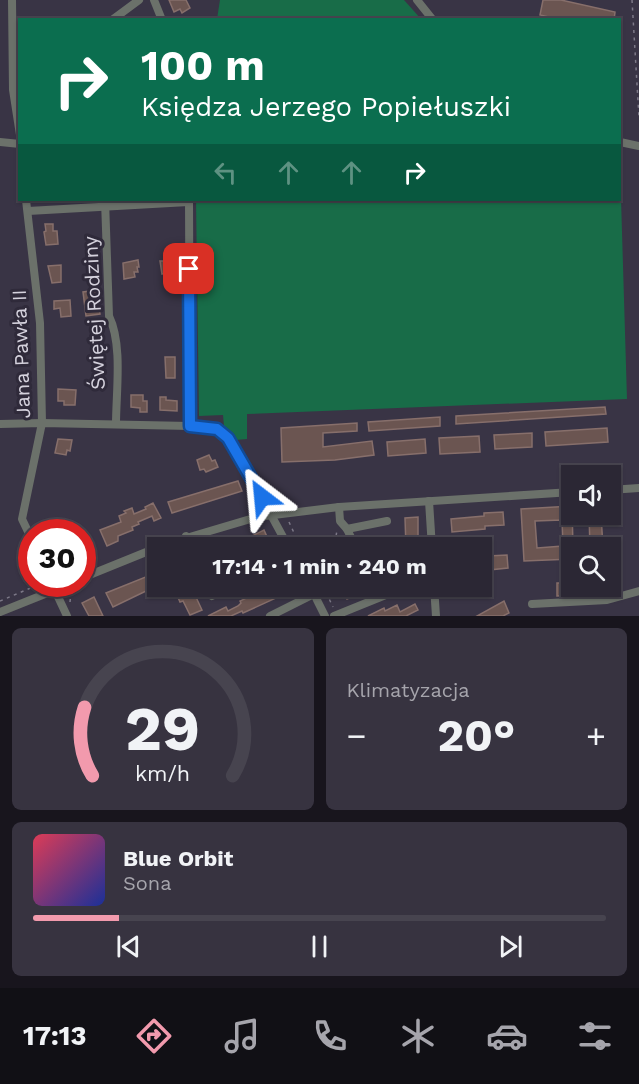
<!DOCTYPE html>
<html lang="pl">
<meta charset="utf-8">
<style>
:root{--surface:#2b2734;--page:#373340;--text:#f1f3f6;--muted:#a6a5ac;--line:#47444f;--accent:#f29aad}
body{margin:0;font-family:"Work Sans",sans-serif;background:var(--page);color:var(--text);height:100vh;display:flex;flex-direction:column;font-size:22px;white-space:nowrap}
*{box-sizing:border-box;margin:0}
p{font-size:20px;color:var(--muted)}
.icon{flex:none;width:33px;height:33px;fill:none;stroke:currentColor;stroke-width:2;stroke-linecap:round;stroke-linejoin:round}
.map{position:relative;height:616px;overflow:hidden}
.drawer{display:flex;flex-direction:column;gap:12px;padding:12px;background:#18151d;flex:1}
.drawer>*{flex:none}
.guide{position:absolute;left:18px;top:18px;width:603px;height:183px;border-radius:0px;box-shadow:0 2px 4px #0004,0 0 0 2px var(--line);background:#0b6e4f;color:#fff;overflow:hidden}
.tools{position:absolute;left:561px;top:465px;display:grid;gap:12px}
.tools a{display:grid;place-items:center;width:60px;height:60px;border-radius:0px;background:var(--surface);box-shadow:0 2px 4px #0004,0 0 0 2px var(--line);font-size:30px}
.speed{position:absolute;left:18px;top:519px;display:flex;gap:12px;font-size:30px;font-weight:700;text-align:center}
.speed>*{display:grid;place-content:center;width:78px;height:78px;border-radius:50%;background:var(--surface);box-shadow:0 2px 4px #0004,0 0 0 2px var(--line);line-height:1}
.speed .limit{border:9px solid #d22;background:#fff;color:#111}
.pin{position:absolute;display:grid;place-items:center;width:51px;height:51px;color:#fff;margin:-26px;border-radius:12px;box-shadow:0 3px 9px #0006}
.me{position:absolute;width:66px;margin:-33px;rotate:331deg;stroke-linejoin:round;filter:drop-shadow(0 0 4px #0008)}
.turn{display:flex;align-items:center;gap:21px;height:126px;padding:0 24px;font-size:27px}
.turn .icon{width:78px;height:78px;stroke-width:2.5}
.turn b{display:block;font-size:42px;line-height:51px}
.lanes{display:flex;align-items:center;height:57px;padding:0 24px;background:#0003;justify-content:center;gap:30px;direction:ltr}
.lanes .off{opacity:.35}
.big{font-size:45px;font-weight:700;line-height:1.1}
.drawer .card{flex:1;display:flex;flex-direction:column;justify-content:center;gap:9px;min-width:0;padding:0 21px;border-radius:9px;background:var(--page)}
.drawer .dial{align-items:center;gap:0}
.dial svg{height:156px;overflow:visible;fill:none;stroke:var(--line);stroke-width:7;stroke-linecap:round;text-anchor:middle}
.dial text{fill:var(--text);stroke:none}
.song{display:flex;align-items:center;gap:18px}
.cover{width:72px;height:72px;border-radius:9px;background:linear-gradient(135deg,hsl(350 70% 55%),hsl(230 70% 35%))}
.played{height:6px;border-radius:3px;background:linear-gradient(90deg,var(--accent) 15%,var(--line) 15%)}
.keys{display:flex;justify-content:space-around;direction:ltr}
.heat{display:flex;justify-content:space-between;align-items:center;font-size:33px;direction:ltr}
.drawer .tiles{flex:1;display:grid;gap:12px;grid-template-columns:1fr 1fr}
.card:last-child{grid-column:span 2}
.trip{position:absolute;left:147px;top:537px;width:345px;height:60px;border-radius:0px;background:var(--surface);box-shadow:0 2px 4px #0004,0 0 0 2px var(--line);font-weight:700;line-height:60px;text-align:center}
.menu{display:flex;height:96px;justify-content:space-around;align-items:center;background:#111015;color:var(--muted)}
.menu .icon{width:42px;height:42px}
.menu .current{color:var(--accent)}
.menu b{font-size:27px;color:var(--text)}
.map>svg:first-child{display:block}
</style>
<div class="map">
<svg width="639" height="616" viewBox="0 0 639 616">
<rect width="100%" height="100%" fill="#393445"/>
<g fill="#186c48">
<polygon points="220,0 404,0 421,19 217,19"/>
<polygon points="620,165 627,399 247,414 247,439 235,440 224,426 223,415 199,416 196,200 620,200"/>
</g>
<g fill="#6b5551" stroke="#876f6b" stroke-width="1.5" fill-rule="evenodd">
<polygon points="169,0 186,0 190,8 182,13 180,9 174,12"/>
<polygon points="543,0 561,0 615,12 614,20 562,20 540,15"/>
<polygon points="45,224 53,224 53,231 57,231 58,244 46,245 44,232 46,231"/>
<polygon points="176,255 177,263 174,263 174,271 162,274 160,261 166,261 166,256"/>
<polygon points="138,260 139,267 137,267 138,272 134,272 135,277 124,279 123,263"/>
<polygon points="61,265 61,282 52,283 48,266"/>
<polygon points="97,290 100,314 86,316 83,292"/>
<polygon points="70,300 71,316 61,317 60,308 54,309 54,301"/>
<polygon points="165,357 175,357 175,378 166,378"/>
<polygon points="58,389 76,390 75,405 64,405 64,401 58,401"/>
<polygon points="131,395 143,395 143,401 147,401 147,412 140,412 140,408 131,407"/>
<polygon points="160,397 166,397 166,400 177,401 177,411 160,410"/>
<polygon points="605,407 606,414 456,424 456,416"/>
<polygon points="440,417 440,426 369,431 368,422"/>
<polygon points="357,423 357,431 323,433 323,447 372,441 374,455 335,460 282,462 281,428"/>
<polygon points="607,428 608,442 546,446 545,432"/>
<polygon points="532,433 532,447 495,449 494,435"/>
<polygon points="479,436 480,452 440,454 439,438"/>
<polygon points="58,439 72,440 70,451 67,450 66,455 55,453"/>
<polygon points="425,439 426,453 388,456 387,442"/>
<polygon points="209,455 212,461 215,460 218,467 206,472 204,469 200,470 197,460"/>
<polygon points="238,481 242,491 172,513 168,502"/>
<polygon points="153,503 161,518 154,521 152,516 138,522 139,524 132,527 133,530 118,536 118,541 107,546 100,530 121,522 119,516 126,513 124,511 132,508 134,514 146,509 145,507"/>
<path d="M572 506 573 548H572V559L524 561 521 509ZM562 520 563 546 537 548 535 521Z"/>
<polygon points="503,512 504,525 485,526 485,529 452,532 451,519 484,516 484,513"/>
<polygon points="589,514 601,514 603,548 590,548"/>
<polygon points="418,517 418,548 406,548 405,518"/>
<polygon points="264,530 272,548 257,548 252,536"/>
<polygon points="507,555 508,568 489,570 489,573 482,573 482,560 488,560 488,556"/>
<polygon points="148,576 148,578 152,576 158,588 146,593 146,591 113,607 106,593"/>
<polygon points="557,583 572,583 572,586 603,586 603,594 557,596"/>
<polygon points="173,586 188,586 192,597 195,595 202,610 190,615 183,601 180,602"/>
<polygon points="272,586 302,586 243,613 242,611 231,616 208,616 226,607 228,611 238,606 241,603 240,601"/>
<polygon points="341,586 363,586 365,591 347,599"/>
<polygon points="94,597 103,616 89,616 82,603"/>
<polygon points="504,601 509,613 503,616 477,616"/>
<polygon points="415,604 418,610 406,616 368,616 384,608 385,611 397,605 400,612"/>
</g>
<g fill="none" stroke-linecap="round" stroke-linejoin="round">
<g stroke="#7d7988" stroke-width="1.5" stroke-dasharray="3 4.5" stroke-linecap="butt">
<polyline points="632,0 639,118"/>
<polyline points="289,522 301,548"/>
<polyline points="335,543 337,530"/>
<polyline points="325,548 344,540"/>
<polyline points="323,586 333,607"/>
<polyline points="0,601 33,587"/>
<polyline points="70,602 71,592"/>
</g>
<g stroke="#6b716a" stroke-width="8">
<polyline points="12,0 13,90 20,135"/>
<polyline points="154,0 162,20"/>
<polyline points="417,0 433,20"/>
<polyline points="112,20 139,0"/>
<polyline points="0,142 20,144"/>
<polyline points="620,142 639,146"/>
<polyline points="26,200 40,323 42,423 22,519 32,540"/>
<path d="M105 200 109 316C123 345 116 392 116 424"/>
<polyline points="189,200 190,426"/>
<polyline points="28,211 188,202"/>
<polyline points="0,424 42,423 190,426 217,429 228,438 233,445 289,548"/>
<polyline points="610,490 639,488"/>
<polyline points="429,501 432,548"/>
<polyline points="339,507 340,521 347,529 387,521"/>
<polyline points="347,529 356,548"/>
<polyline points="186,536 190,548"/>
<polyline points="82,578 166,544 257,517 339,507 572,492"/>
<polyline points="52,584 67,616"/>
<polyline points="207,586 212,596 232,586"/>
<polyline points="310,586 325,616"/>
<polyline points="374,586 374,588"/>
<polyline points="434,586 436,616"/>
<polyline points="532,604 607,600 639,591"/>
<polyline points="0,612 70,584"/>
<polyline points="270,616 314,594"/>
<polyline points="334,616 408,586"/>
</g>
</g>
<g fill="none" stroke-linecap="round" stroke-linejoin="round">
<g stroke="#114b97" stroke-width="15">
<polyline id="route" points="189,269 190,426 217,429 228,438 262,497"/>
</g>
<use href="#route" stroke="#1a73e8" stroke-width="10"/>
</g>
<g text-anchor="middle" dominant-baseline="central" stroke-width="6" stroke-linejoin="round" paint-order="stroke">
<g font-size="20" fill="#d5d2dd" stroke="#2f2a3a">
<text transform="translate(94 313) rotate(-93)">Świętej Rodziny</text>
<text transform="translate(21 354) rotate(-92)">Jana Pawła II</text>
</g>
</g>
</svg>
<div class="tools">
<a><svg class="icon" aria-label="sound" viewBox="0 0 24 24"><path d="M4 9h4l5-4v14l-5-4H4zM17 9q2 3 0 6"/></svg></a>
<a><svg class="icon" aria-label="search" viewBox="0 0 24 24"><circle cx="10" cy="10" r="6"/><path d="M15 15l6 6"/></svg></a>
</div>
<div class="speed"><div class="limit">30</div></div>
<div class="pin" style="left:189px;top:269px;background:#d93025"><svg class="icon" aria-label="arrive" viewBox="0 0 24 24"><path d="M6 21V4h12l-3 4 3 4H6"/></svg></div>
<svg class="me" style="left:262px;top:497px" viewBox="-20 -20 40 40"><path d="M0-17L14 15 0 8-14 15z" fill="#1a73e8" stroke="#fff" stroke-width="4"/></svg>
<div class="trip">17:14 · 1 min · 240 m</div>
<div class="guide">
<div class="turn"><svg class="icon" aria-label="right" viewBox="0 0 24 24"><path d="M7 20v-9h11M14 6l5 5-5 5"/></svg><div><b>100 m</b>Księdza Jerzego Popiełuszki</div></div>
<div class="lanes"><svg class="icon off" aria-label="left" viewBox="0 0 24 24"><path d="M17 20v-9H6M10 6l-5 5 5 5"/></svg><svg class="icon off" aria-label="ahead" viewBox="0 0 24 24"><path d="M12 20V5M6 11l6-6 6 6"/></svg><svg class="icon off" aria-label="ahead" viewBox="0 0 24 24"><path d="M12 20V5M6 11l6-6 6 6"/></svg><svg class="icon" aria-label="right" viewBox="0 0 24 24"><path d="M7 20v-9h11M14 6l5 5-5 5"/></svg></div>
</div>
</div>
<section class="drawer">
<div class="tiles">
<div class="card dial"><svg viewBox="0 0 100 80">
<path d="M14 69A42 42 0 1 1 86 69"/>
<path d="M14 69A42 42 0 0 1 10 34" stroke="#f29aad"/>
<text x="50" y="56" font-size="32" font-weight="700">29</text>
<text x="50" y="72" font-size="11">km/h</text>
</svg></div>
<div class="card"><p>Klimatyzacja</p>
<div class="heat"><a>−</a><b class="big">20°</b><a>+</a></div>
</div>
<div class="card">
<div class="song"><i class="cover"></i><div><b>Blue Orbit</b><p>Sona</p></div></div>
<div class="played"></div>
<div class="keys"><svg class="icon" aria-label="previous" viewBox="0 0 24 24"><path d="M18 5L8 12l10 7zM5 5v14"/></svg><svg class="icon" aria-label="pause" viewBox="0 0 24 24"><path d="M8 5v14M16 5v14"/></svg><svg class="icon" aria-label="next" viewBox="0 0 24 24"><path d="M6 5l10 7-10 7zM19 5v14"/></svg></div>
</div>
</div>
</section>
<nav class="menu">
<b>17:13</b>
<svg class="icon current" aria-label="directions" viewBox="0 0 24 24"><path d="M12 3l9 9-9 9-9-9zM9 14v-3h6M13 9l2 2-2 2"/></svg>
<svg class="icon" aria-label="music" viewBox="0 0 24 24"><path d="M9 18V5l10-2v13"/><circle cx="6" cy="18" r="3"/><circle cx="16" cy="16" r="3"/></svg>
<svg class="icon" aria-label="phone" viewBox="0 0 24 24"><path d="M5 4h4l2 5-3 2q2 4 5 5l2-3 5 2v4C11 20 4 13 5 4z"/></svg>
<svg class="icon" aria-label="climate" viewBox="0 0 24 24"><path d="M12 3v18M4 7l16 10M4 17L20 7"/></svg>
<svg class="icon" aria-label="car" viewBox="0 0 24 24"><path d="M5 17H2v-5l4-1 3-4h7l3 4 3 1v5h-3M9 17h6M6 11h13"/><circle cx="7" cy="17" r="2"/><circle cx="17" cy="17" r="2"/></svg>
<svg class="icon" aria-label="filters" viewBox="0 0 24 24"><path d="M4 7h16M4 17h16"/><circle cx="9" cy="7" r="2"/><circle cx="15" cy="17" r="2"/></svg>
</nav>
